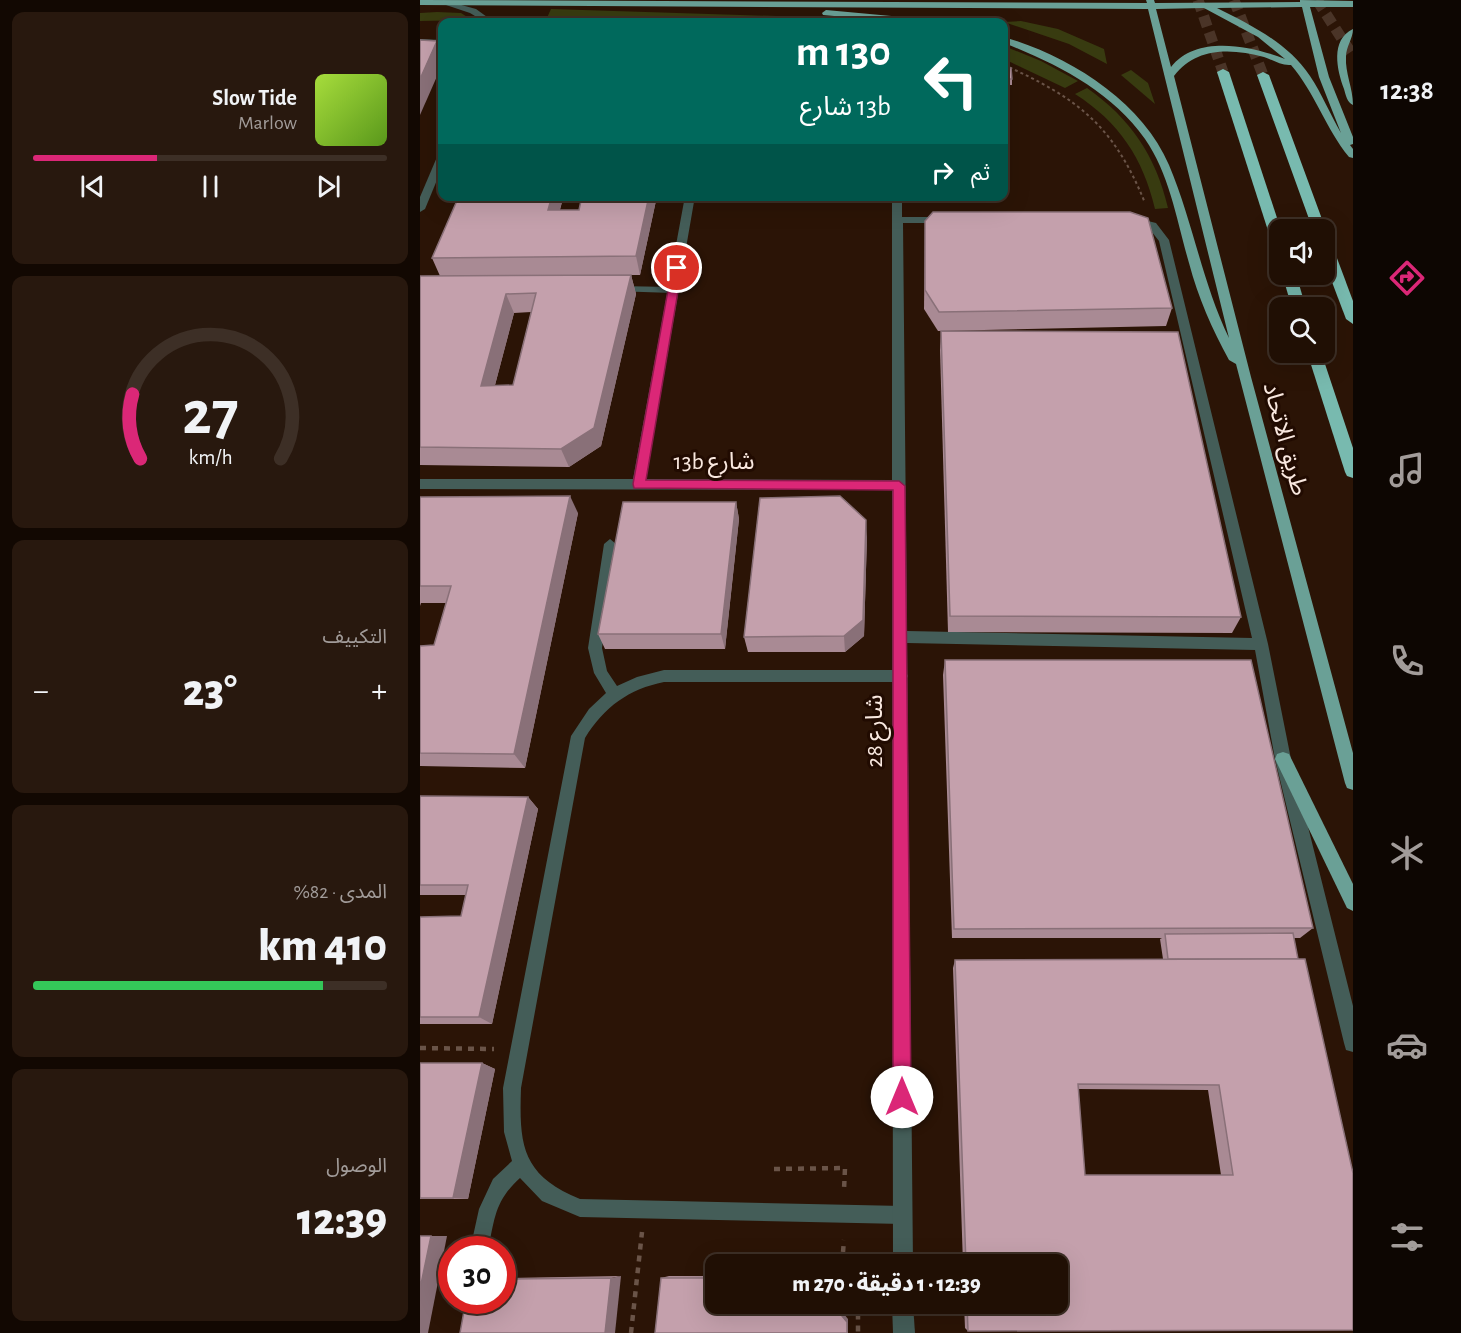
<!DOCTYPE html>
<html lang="ar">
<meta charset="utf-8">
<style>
:root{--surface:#200f04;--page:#28180e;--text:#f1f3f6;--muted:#a29c9a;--line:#3d2f26;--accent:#db2777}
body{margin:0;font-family:"Alegreya Sans","Noto Sans Arabic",sans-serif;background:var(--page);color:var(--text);direction:rtl;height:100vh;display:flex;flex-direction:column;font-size:22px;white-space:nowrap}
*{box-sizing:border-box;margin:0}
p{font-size:20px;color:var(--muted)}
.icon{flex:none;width:33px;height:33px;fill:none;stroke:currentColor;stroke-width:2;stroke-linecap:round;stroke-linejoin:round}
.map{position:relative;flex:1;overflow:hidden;direction:ltr}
.drawer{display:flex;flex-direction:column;gap:12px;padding:12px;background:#120802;width:420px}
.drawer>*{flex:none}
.banner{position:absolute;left:18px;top:18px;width:570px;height:183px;border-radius:12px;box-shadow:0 6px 24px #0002,0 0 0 2px var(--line);direction:rtl;background:#00695c;color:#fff;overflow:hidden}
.buttons{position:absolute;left:849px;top:219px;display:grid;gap:12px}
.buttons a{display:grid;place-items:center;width:66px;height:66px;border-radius:12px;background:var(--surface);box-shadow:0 6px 24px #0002,0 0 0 2px var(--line);font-size:30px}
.speed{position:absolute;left:18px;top:1236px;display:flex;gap:12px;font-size:30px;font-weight:700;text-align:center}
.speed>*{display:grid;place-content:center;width:78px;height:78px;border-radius:50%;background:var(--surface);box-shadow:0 6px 24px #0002,0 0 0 2px var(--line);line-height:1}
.speed .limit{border:9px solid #d22;background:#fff;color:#111}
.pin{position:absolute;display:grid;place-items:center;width:51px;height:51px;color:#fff;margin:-26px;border:3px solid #fff;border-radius:50%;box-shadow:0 2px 6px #0007}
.me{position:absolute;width:66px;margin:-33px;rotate:0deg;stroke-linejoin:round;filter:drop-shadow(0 0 4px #0008)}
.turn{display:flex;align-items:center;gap:21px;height:126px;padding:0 18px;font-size:27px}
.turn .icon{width:78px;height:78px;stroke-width:2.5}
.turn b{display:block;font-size:42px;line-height:51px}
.then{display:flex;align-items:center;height:57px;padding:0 18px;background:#0003;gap:12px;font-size:22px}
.big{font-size:45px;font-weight:800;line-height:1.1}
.drawer .widget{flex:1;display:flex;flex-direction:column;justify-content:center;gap:9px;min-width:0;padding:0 21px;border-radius:12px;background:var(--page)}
.drawer .dial{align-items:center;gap:0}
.dial svg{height:156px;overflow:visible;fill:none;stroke:var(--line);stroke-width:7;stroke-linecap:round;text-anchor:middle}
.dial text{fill:var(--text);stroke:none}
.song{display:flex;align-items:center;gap:18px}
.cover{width:72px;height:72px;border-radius:9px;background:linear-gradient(135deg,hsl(80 70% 55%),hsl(90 70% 35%))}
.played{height:6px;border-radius:3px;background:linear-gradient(90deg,var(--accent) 35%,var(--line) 35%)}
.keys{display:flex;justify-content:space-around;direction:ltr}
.heat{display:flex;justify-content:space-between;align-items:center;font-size:33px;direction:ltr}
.charge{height:9px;border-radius:4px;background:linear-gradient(90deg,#34c759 82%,var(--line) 0)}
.trip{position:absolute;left:285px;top:1254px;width:363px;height:60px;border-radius:12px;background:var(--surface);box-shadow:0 6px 24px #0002,0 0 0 2px var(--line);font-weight:800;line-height:60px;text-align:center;direction:rtl}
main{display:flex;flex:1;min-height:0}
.tabs{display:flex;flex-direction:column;width:108px;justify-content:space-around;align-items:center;background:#0d0602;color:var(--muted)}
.tabs .icon{width:42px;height:42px}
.tabs .current{color:var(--accent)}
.tabs b{font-size:27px;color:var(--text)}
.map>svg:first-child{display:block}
</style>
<main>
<nav class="tabs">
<b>12:38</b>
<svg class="icon current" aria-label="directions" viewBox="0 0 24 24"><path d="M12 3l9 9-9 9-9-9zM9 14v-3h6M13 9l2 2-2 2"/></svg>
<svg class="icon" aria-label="music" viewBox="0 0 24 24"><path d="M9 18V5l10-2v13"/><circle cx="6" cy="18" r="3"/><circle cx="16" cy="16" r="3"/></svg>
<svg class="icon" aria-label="phone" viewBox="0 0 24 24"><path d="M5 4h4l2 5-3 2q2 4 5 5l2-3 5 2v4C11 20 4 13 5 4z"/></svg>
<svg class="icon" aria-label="climate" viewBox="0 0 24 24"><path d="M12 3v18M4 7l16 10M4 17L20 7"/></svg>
<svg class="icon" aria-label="car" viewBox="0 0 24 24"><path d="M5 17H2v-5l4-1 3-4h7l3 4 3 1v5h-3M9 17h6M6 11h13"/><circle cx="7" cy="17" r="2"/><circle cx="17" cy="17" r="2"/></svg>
<svg class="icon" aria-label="filters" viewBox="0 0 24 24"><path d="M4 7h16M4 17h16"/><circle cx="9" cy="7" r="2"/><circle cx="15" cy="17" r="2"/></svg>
</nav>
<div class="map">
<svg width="933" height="1333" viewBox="0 0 933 1333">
<rect width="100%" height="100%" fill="#2b1406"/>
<g fill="#383b10">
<polygon points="131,9 419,18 472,22 125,22"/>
<polygon points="17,12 41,13 52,20 0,21 0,13"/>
<polygon points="601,21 638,29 684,49 687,64 649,44 584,22"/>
<polygon points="584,46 621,61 658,81 645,88 584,59"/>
<polygon points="711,70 728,83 735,104 701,75"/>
<path d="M667 88C710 118 736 156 748 208L735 209C723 158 699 122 655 94Z"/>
</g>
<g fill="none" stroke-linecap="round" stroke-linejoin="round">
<g stroke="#4a3427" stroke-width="11" stroke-dasharray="11 6" stroke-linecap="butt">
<polyline points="778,0 803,72"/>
<polyline points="814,0 843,75"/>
<polyline points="897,0 933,56"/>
</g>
<path stroke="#6a5448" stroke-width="2" stroke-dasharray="3 3" stroke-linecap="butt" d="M584 65C658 98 694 126 725 203"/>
<g stroke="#6a5448" stroke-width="4.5" stroke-dasharray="6 6" stroke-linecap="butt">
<polyline points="0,1048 74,1049"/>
<polyline points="354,1169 425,1168 424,1190"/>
<polyline points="422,1264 424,1240"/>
<polyline points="431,1304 438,1313 438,1333"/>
<polyline points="211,1333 222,1232"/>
</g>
<g fill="#445d58" fill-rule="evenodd">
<polygon points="0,39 22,40 22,44 0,43"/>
<polygon points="197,286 253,287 258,290 253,293 193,291 193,287"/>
<path d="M190 539 196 544 182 648 187 671 197 686 217 677 244 670H481L486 672 488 676 486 680 481 682H244C209 689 184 707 165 738L101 1088C99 1146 102 1175 160 1199L483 1206 489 1209 492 1215 489 1221 483 1224 160 1217 122 1201 100 1178C75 1201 75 1217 68 1250H50L59 1209 73 1179 92 1161 84 1132 83 1088 151 736 169 709 186 693 174 673 168 648 184 544Z"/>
</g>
<g fill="#445d58" fill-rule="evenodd">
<polygon points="23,0 56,9 74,22 65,22 50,13 23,4"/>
<polygon points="22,154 22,168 5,209 0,212 0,197 17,157"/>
<polygon points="265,196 275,196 226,479 472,480 472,196 482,196 482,217 526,217 531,220 526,223 483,223 487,631 832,638 739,241 728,227 707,220 712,217 736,223 749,240 848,644 871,759 933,1006 933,1052 926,1050 924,1043 855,759 835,650 487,643 493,1264 473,1264 472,490 0,489 0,479 213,479"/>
<polygon points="472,1304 493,1304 495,1333 473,1333"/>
</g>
<g fill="#6aa096" fill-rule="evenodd">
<path d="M0 0 727 3 726 0H734L735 3 880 2V0L933 1V7H890L909 77 933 137V144L930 145 933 149V158L929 157C906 129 895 93 871 65 862 66 853 60 844 57 811 48 776 47 754 76L831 377 933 753V790L927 788 925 783 816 364 809 360C792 329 778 297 769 263 757 222 750 175 725 139 691 91 637 64 584 43V37C649 56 722 101 749 165 773 222 782 282 809 338L728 9 0 5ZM882 7 899 77 921 133C910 114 902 94 890 76 868 43 831 25 797 8ZM736 9 784 8 838 37 865 59C832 46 777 34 751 67Z"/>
<polygon points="406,10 504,19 508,22 481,22 403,15 402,13"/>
<path d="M933 29C933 39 926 46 926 57 925 73 933 88 933 105 927 102 926 96 924 89 917 70 910 40 933 29Z"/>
<polygon points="863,752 869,754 933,884 933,911 927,908 855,759 857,754"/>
</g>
<g fill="#78baaf" fill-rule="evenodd">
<polygon points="803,69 809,72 861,230 860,250 853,246 797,72"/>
<polygon points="843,72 849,75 906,230 905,233 904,230 893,230 837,75"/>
<polygon points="904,238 911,242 933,301 933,324 926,319 904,261"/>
<polygon points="862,274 876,274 886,308 872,308"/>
<polygon points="887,352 901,352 933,448 933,478 927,476 925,472"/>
</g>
</g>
<g fill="#a98a94" fill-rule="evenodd">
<polygon points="584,68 592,79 592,85 584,85"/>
<path d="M39 196H237L220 275H145H211L216 294 181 446 149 467 0 465V276H20L12 258ZM142 202H161L159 210H140ZM111 312 93 385H75L94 313Z"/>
<polygon points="306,196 325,196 324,197"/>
<polygon points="505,221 752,308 746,326 518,331 504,309"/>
<polygon points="521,331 821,617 812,633 528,632 520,350"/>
<polygon points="0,497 158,513 105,768 0,766 0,646 14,645 26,603 1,603 0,606"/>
<polygon points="316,502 319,519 305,649 185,649 178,634"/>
<polygon points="447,537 444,636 425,652 328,652 324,637"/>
<path d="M525 660H831L893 928 880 938H874L878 959H885L933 1173V1330L548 1331 545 1328 544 1304H638V1264H543L533 968 535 960 743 959 740 939 742 938H532L523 675ZM658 1089 788 1090 801 1175H665Z"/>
<polygon points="0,796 108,797 118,809 72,1024 0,1024 0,917 41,916 46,895 0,895"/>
<polygon points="0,1063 62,1063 75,1069 48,1199 0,1199"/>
<polygon points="201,1276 82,1300 82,1278"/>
<polygon points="249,1276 296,1276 296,1304 428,1319 428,1333 235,1333 241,1278"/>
</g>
<g fill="#897078">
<polygon points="17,41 22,55 22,65 0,115 0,79"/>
<polygon points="132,196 140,196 142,202 134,229 128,210"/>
<polygon points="229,196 237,196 220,275 216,256"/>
<polygon points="211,275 216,294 181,446 149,467 141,449"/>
<polygon points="86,294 94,313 70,404 61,386"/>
<polygon points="150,496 158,513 105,768 94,754"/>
<polygon points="316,502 319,519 305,649 301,634"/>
<polygon points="446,520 447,537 444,636 425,652 424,636"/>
<polygon points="108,797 118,809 72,1024 59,1017"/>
<polygon points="62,1063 75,1069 48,1199 33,1198"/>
<polygon points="11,1236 27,1236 8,1333 0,1333 0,1289"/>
<polygon points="201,1276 195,1333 185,1333 191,1278"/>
<polygon points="412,1304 416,1304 428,1319 428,1333 427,1333"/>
</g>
<g fill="#c4a0ac" stroke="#897078" stroke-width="1.5" fill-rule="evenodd">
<polygon points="0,40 17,41 0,79"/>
<polygon points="584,68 591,68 592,79 584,79"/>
<polygon points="39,196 132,196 128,210 159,210 162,196 229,196 216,256 12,258"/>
<polygon points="513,212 710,212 728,218 752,308 519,312 505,290 505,221"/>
<path d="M211 275 174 428 141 449 0 447V276ZM116 293 93 385 61 386 86 294Z"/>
<polygon points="521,331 758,332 821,617 530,616"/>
<polygon points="150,496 94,754 0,753 0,646 14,645 31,586 0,586 0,497"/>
<polygon points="420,496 446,520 443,620 424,636 324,637 340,498"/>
<polygon points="203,502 316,502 301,634 178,634"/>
<polygon points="525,660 831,660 893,928 534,929"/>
<polygon points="0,796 108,797 59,1017 0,1017 0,917 41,916 48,885 0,885"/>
<polygon points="873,933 878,959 748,959 745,934"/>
<path d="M885 959 933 1173V1330L548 1331 547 1304H638V1264H546L535 960ZM658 1084 799 1085 813 1175H665Z"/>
<polygon points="0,1063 62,1063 33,1198 0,1198"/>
<polygon points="0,1236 11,1236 0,1289"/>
<polygon points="191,1278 185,1333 40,1333 46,1300 82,1300 82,1279"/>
<polygon points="241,1278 296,1278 296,1304 412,1304 427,1322 427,1333 235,1333"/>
</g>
<polygon fill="#db2777" stroke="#8e194d" stroke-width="1.5" points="257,265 262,268 226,480 479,481 485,486 491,1097 488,1104 482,1106 476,1104 473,1097 473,490 214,488 213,484 252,268"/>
<g text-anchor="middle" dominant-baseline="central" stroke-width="6" stroke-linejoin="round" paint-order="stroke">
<g font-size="24" fill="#f9e8df" stroke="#210b01">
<text transform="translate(865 439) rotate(75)">طريق الاتحاد</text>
<text x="294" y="462">13b شارع</text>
<text transform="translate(455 731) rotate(-90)">شارع 28</text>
</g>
</g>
</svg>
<div class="buttons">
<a><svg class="icon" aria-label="sound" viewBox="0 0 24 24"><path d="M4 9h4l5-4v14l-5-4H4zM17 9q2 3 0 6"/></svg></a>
<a><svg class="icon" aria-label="search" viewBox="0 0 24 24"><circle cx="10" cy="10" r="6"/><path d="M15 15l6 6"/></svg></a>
</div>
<div class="speed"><div class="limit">30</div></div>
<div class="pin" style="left:257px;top:268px;background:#d93025"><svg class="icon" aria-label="arrive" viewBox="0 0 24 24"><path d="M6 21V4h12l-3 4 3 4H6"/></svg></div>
<svg class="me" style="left:482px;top:1097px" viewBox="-20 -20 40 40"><circle r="19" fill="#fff"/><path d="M0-13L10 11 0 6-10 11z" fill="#db2777"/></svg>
<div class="trip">12:39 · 1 دقيقة · 270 m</div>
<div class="banner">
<div class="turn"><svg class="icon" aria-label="left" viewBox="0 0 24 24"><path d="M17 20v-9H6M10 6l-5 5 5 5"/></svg><div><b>130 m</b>13b شارع</div></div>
<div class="then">ثم<svg class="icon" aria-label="right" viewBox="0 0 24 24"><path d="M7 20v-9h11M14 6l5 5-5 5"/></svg></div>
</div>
</div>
<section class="drawer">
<div class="widget">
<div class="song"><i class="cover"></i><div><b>Slow Tide</b><p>Marlow</p></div></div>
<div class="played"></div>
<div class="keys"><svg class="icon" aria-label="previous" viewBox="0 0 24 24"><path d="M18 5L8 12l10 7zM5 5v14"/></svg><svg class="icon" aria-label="pause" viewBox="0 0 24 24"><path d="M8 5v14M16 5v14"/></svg><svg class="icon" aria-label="next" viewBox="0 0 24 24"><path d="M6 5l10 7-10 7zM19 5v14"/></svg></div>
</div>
<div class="widget dial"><svg viewBox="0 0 100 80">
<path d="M14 69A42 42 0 1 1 86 69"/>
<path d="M14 69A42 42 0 0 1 10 36" stroke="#db2777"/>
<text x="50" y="56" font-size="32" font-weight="700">27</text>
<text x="50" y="72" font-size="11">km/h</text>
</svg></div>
<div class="widget"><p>التكييف</p>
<div class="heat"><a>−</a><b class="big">23°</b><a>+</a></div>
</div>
<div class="widget"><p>المدى · 82%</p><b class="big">410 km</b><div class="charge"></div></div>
<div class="widget"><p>الوصول</p><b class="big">12:39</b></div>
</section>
</main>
